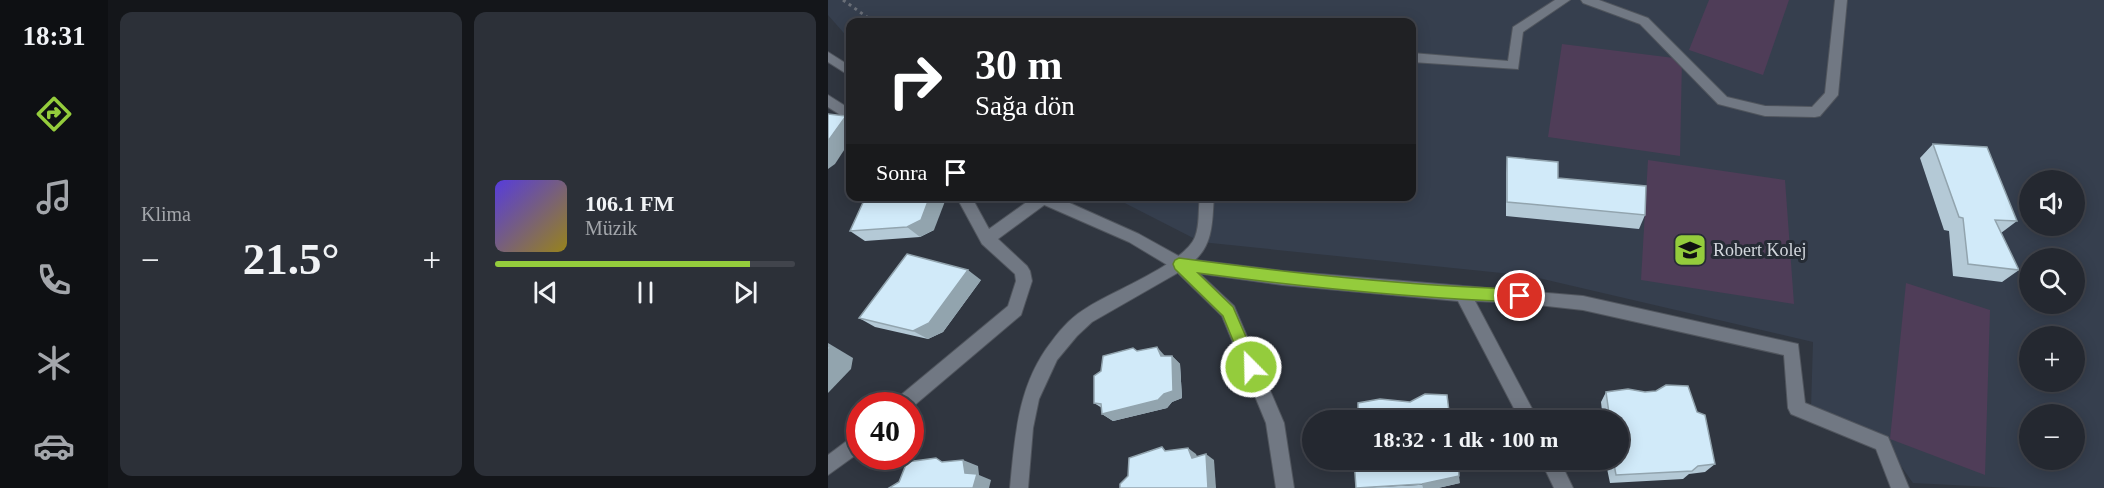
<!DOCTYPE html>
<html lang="tr">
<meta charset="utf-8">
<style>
:root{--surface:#242830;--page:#2c3038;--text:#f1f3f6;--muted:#a3a6ab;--line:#41444c;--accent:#94cc3c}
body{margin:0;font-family:Georgia,serif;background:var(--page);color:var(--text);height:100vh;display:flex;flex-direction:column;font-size:22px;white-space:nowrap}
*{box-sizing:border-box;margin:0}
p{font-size:20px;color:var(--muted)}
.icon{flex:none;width:33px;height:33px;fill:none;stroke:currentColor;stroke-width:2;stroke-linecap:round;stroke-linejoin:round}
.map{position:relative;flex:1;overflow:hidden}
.sheet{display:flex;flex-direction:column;gap:12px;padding:12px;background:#14161a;width:720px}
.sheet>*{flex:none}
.banner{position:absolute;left:18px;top:18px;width:570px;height:183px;border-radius:12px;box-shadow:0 3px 15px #0003,0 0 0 2px var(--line);background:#202124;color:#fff;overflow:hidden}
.fabs{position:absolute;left:1191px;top:170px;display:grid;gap:12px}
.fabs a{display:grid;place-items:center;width:66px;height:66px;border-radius:50%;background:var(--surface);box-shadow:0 3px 15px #0003,0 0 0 2px var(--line);font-size:30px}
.speed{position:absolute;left:18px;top:392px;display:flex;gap:12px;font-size:30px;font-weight:700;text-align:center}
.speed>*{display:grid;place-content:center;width:78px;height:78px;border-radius:50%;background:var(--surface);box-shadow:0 3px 15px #0003,0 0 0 2px var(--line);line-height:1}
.speed .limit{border:9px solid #d22;background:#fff;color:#111}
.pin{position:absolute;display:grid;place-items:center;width:51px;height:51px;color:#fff;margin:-26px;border:3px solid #fff;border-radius:50%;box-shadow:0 2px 6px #0007}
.me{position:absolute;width:66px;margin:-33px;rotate:337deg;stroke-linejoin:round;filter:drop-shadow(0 0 4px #0008)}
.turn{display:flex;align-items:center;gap:21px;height:126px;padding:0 30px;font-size:27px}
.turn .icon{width:78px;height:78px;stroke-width:2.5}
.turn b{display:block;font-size:42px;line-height:51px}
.then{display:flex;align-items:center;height:57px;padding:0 30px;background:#0003;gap:12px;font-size:22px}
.big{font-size:45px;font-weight:700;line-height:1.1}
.sheet .widget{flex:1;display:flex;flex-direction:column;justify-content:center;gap:9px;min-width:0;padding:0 21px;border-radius:12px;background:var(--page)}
.song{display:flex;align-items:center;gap:18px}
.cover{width:72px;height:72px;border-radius:9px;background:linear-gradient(135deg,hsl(250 70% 55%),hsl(50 70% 35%))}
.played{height:6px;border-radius:3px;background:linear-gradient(90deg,var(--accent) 85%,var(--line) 85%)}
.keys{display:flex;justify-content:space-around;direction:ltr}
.heat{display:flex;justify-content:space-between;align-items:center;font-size:33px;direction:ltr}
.sheet .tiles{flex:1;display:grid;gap:12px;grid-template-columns:repeat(2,1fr)}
.trip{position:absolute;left:474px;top:410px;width:327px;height:60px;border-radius:30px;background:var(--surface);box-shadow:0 3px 15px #0003,0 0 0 2px var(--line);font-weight:700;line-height:60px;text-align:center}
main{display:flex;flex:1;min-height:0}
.menu{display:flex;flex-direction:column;width:108px;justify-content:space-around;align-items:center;background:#0e1013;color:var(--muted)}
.menu .icon{width:42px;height:42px}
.menu .selected{color:var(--accent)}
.menu b{font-size:27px;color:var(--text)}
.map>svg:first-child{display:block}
</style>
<main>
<nav class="menu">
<b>18:31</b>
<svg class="icon selected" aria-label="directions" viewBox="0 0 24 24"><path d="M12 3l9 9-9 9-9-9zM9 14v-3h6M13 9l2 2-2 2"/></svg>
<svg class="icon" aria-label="music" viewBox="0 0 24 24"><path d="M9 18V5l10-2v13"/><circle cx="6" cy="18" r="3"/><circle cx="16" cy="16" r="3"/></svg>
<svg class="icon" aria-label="phone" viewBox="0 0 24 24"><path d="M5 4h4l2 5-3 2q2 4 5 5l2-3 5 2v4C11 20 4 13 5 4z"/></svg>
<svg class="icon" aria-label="climate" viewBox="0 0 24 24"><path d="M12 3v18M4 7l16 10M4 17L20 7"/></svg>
<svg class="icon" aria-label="car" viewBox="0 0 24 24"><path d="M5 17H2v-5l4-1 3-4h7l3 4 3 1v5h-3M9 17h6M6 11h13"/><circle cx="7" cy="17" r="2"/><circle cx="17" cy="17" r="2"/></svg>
</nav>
<section class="sheet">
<div class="tiles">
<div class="widget"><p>Klima</p>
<div class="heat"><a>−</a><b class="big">21.5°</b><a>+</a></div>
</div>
<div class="widget">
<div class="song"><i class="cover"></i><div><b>106.1 FM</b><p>Müzik</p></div></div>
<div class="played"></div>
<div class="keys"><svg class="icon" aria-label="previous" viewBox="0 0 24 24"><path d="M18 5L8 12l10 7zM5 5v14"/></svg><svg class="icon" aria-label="pause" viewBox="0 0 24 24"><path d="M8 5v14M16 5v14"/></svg><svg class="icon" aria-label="next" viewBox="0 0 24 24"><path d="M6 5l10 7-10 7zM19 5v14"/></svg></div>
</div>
</div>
</section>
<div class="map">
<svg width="1276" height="488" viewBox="0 0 1276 488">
<rect width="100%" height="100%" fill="#303640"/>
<path fill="#363f4e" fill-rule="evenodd" d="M0 0H1276V488H1183L1085 483 1049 432 983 408 985 342 702 276 373 242 285 197 584 196V22H22V40L0 15ZM1202 180H1246V225H1202ZM1202 258H1246V303H1202ZM1202 336H1246V381H1202ZM1202 414H1246V459H1202Z"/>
<g fill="#4f3d58">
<polygon points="881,0 961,0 935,75 861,50"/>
<polygon points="734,44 854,59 852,156 720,137"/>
<polygon points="820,160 957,180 966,304 813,280"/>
<polygon points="1078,283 1162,310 1157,475 1062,439"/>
</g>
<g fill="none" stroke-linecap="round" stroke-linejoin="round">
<g stroke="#50555d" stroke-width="2">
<g id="service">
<polygon points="727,0 742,0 695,32 690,69 584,62 584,53 680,61 685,27"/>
<polygon points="753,0 771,0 820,18 899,97 937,106 984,107 997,93 1007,0 1019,0 1010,95 992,116 987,117 937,116 890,104 812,24 755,3"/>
<path d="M372 196H386C384 219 386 243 367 260L455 271 755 296 970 344 977 403 1060 437 1081 488H1063L1048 449 963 414 960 408 956 355 755 310 692 303 647 301 710 420H692L630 301 455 285 353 271 264 322 249 336 229 360 211 399 205 428 200 488H182C187 435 190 384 224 341 234 327 246 315 260 307 285 291 357 263 367 237 372 225 370 209 372 196Z"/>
<polygon points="712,459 731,459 745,488 726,488"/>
</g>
</g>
<g stroke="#50555d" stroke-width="2">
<g id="minor">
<polygon points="0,95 22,109 22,121 0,107"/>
<polygon points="128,196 143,196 161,229 207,196 220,196 219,203 170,239 199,266 202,271 204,281 193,315 82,409 82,405 65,405 68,399 180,306 188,281 187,274 154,244"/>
<polygon points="32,431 32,452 0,475 0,455"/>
</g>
</g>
<g stroke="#50555d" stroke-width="2">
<g id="tertiary">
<polygon points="0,52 22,66 22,76 0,62"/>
<polygon points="203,196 226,196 311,234 356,259 406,306 456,423 466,488 448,488 438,423 394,316 346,269 301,242 205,200"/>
</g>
</g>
<g stroke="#696e77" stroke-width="3" stroke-dasharray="3 4" stroke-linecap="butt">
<polyline points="15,0 46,22"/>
<polyline points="346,196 357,201"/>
</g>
<use href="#service" fill="#717883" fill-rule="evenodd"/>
<use href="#minor" fill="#717883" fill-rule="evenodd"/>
<use href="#tertiary" fill="#717883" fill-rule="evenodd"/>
</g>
<g fill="#b4c9d6">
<polygon points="1105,144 1189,221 1173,233 1191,270 1174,282 1125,276 1121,231 1116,230 1092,158"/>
<polygon points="679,157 817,215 811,229 678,216 678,173"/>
<polygon points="38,196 106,230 92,237 37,241 22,231"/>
<polygon points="153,280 115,332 100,339 47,327 31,318"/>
<polygon points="309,351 337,356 344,356 352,364 354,398 344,402 339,408 285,421 274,414 274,408 266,403 273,371"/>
<polygon points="778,392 887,464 877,472 861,474 855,479 782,483 777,459 790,459 790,420 775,420 773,402"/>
<polygon points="632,483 610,488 528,488"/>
</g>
<g fill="#92a4ae">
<polygon points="18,116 22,120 22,141 7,164 0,169 0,141"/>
<polygon points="102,196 119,196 106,230 92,237 79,227"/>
<polygon points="140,270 153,280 115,332 100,339 85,331"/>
<polygon points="0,343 25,358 23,369 0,393"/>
<polygon points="329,347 337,356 341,365 333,356"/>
<polygon points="344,356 352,364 354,398 344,402 339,408 285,421 274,414"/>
<polygon points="360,448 368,454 372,463 364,458"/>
<polygon points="378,454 386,460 388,488 380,488"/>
<polygon points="135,460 150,466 151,475 163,480 161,488 145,488 137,473"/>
<polygon points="631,476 632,483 610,488 595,488 594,484"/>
</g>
<g fill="#d1eaf9" stroke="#92a4ae" stroke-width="1.5">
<polygon points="0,114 18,116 0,141"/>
<polygon points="1105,144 1159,147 1189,221 1167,220 1191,270 1140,264 1135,218 1131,217"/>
<polygon points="679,157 730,162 730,178 818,186 817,215 679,202"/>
<polygon points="38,196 102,196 93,220 79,227 22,231"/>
<polygon points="79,254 140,270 101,323 85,331 31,318"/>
<polygon points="0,345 2,347 0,357"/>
<polygon points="329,347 333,356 344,356 345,391 336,394 330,400 274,414 273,404 266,403 266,376 273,371 275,356 305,348 309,351"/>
<polygon points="838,385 860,386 869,412 877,415 887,464 870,466 864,471 788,475 785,459 790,459 790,420 782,420 778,392 800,389 817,392 828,391"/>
<polygon points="597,394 619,395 622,420 530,420 530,403 552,399 582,402"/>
<polygon points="334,447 337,451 360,448 364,458 378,454 380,488 292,488 292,484 300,476 301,458"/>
<polygon points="108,458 114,462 135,460 137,473 149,474 145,488 61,488 71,482 79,462"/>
<polygon points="526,459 630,459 631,476 594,484 528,488"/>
</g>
<path fill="#94cc3c" stroke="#608527" stroke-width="1.5" d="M351 258C464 273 578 286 692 289L697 291 699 296 697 300 692 302C584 298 476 287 370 273L405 307 431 367 429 372 423 375 418 372 395 316 347 269 345 264 347 260Z"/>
<defs>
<g id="school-square" transform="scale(1.725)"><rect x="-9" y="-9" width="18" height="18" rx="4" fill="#94cc3c" stroke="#262c35"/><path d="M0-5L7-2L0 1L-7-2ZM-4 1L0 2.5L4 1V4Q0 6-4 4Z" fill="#111"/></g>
</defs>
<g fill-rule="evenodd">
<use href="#school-square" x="862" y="250"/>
</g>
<g text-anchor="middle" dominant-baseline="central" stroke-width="6" stroke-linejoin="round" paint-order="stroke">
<g font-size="18" fill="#d3d7dd" stroke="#262c35" text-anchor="start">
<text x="885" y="250">Robert Kolej</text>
</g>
</g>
</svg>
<div class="fabs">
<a><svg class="icon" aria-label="sound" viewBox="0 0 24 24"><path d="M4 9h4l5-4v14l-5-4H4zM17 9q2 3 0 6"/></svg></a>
<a><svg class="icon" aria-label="search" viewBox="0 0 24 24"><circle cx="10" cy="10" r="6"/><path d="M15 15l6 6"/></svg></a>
<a>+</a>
<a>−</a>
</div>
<div class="speed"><div class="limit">40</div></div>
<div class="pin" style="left:692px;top:296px;background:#d93025"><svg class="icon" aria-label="arrive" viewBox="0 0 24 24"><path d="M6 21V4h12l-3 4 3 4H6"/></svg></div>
<svg class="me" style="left:423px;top:367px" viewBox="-20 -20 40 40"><circle r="17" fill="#94cc3c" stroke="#fff" stroke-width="3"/><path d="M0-11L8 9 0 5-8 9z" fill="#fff"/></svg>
<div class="trip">18:32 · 1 dk · 100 m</div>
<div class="banner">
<div class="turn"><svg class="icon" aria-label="right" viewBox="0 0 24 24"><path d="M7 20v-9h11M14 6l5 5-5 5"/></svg><div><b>30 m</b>Sağa dön</div></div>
<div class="then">Sonra<svg class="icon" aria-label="arrive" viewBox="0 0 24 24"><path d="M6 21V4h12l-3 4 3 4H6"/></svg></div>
</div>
</div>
</main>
